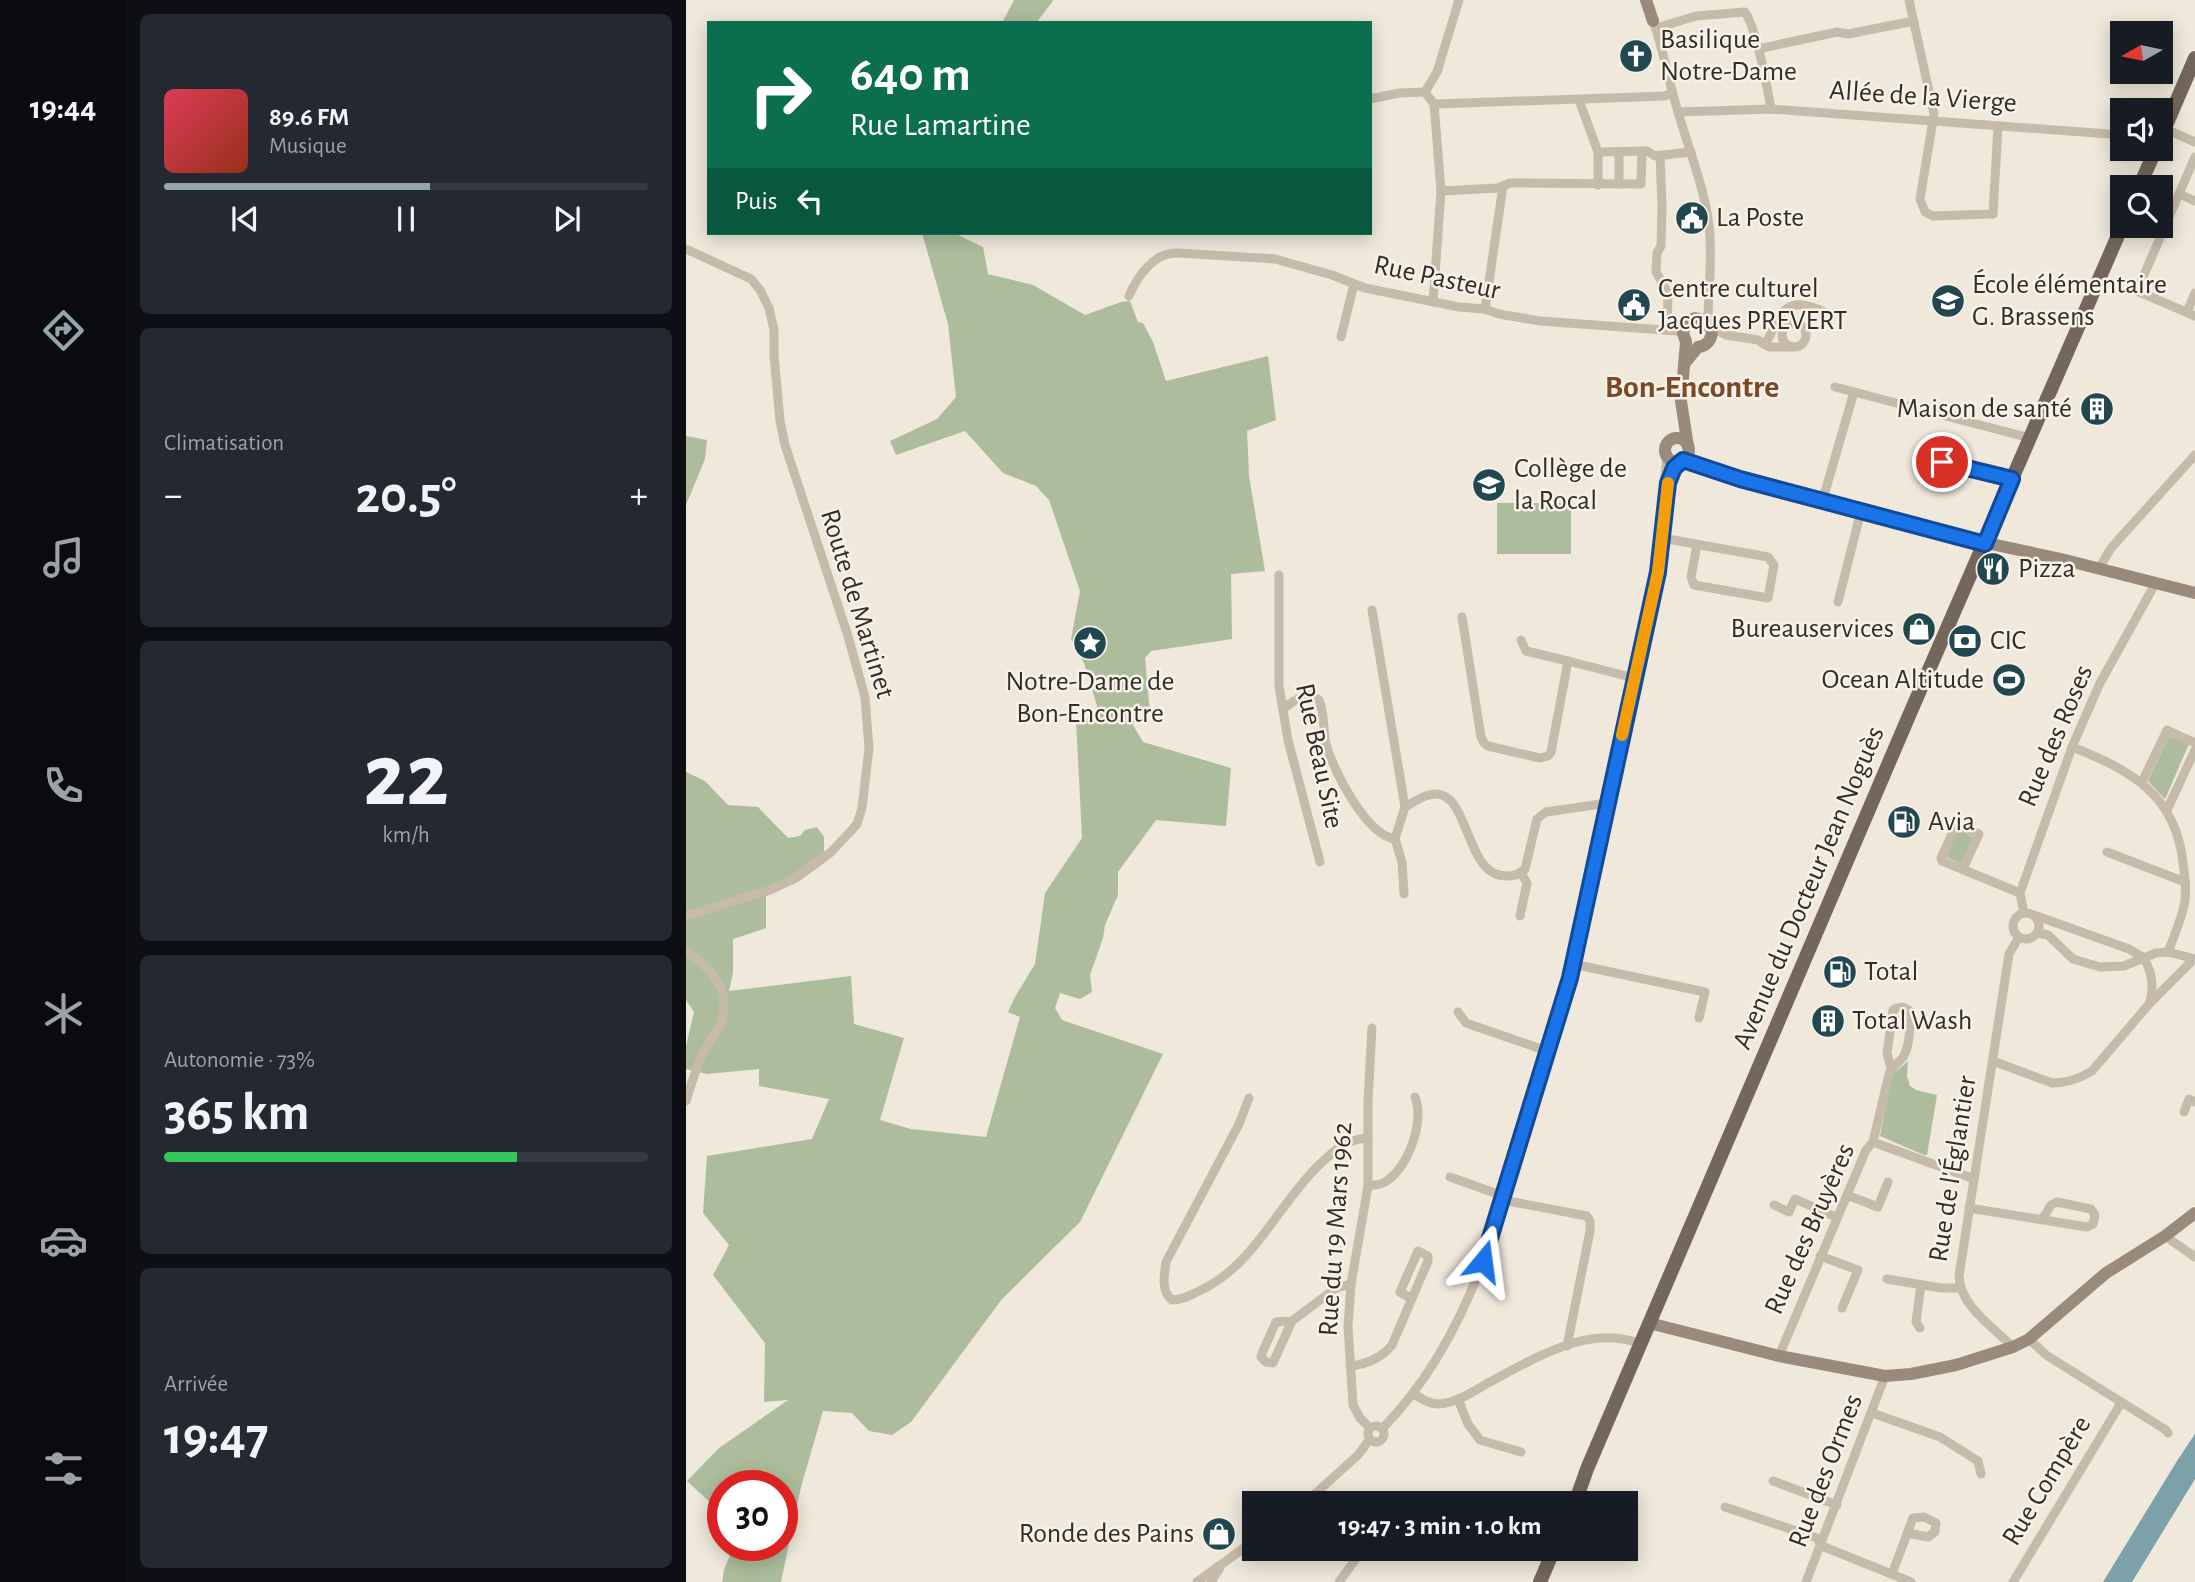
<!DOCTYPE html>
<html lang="fr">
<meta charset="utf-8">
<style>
:root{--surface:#171b24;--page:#242831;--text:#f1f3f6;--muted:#9ea1a6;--line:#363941;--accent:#93a6ac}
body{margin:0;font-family:"Alegreya Sans",sans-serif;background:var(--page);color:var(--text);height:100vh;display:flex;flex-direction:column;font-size:26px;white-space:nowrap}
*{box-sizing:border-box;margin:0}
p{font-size:23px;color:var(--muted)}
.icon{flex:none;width:38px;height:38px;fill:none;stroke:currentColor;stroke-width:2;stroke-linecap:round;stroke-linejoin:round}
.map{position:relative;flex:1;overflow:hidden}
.side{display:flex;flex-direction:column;gap:14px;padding:14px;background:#0d0f14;width:560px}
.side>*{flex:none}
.banner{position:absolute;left:21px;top:21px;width:665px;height:214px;border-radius:0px;box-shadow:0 4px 18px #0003;background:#0b6e4f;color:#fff;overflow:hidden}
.needle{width:46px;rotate:261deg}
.fabs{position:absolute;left:1424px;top:21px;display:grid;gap:14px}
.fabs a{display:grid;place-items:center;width:63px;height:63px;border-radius:0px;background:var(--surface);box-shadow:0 4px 18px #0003;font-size:35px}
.speed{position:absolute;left:21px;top:1470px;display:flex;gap:14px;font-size:35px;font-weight:700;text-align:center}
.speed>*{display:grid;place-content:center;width:91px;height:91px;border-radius:50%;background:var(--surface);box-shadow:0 4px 18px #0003;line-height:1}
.speed .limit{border:10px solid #d22;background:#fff;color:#111}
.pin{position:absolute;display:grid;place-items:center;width:60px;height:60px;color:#fff;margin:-30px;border:4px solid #fff;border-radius:50%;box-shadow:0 2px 7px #0007}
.me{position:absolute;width:77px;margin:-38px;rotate:16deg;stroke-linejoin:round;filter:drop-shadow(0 0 5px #0008)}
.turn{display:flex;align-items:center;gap:24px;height:147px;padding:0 28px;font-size:32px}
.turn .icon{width:91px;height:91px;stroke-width:2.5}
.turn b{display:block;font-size:49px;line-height:60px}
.then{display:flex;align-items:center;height:66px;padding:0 28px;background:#0003;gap:14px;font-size:26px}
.big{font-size:52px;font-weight:700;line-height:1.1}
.side .tile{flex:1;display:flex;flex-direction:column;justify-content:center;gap:10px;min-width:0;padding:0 24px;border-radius:10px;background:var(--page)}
.side .dial{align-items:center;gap:0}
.dial b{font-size:91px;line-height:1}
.song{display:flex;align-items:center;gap:21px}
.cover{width:84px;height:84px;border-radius:10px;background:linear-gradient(135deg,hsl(350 70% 55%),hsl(10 70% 35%))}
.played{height:7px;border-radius:4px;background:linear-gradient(90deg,var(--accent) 55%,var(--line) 55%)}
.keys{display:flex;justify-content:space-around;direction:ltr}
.heat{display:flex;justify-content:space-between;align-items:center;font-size:38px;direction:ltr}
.charge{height:10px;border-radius:5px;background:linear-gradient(90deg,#34c759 73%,var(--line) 0)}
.trip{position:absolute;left:556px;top:1491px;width:396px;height:70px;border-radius:0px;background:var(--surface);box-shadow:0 4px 18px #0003;font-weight:700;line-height:70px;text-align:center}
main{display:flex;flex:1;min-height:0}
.tab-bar{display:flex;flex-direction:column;width:126px;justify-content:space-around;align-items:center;background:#090b0e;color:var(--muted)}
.tab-bar .icon{width:49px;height:49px}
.tab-bar .selected{color:var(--accent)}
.tab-bar b{font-size:32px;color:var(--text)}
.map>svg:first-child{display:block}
</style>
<main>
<nav class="tab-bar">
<b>19:44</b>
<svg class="icon selected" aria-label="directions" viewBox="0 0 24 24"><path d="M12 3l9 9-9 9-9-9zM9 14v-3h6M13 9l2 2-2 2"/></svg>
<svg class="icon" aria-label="music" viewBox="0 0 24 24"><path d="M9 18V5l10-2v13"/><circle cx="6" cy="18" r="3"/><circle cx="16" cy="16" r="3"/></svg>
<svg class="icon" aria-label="phone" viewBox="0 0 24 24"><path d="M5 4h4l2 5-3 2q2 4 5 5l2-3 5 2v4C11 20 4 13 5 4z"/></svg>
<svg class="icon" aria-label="climate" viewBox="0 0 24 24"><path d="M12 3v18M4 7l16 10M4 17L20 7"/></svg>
<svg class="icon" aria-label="car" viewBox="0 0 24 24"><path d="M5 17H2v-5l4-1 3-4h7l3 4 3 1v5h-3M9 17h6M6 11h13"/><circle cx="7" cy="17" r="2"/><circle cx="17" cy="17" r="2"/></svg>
<svg class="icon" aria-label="filters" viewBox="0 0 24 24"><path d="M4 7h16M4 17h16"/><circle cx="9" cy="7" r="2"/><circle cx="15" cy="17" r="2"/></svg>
</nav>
<section class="side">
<div class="tile">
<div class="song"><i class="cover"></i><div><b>89.6 FM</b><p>Musique</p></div></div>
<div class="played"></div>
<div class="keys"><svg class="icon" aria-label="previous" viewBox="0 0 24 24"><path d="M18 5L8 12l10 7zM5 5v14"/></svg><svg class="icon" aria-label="pause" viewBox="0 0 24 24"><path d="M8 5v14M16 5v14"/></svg><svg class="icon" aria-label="next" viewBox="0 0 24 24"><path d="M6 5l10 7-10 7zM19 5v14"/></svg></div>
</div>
<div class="tile"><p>Climatisation</p>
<div class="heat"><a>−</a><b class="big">20.5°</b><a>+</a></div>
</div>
<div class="tile dial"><b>22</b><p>km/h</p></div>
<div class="tile"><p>Autonomie · 73%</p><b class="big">365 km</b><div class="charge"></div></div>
<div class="tile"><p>Arrivée</p><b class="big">19:47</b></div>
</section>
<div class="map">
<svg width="1509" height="1582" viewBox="0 0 1509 1582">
<rect width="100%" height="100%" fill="#efe8db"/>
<g fill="#adbd9c">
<polygon points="328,0 366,0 367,1 350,23 316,23"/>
<polygon points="236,233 268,233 297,247 302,274 347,285 399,315 435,302 444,301 452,322 457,323 467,342 480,381 582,356 590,420 561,431 563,476 579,571 545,574 546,639 465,651 459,658 464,713 452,712 447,725 457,742 545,768 540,826 470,820 432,872 432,895 419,925 417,938 404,975 406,992 394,999 374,993 369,1008 376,1020 477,1054 394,1222 316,1299 225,1422 206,1435 183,1431 166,1413 137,1411 115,1487 95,1582 36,1582 38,1570 48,1545 96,1545 96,1486 37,1486 37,1509 30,1508 1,1481 33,1448 102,1400 78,1402 79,1343 27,1275 43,1245 17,1213 21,1156 126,1139 143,1099 73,1086 73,1069 21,1074 0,1069 0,1046 8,1012 0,1000 0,772 19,781 42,805 72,807 102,838 114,836 119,830 131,827 138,837 138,852 100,880 80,890 80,928 47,939 47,973 43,991 165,976 168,1024 218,1038 194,1120 225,1129 300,1137 334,1017 322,1012 329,997 349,964 359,893 396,838 390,720 414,715 398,663 385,639 394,591 363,500 350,486 317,473 279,431 210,455 204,441 251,419 270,397 262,324"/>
<polygon points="0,436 21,440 19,459 0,505"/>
<rect x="811" y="503" width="74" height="51"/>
<polygon points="1483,736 1503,744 1479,799 1462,781"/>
<polygon points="1272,830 1287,837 1276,864 1260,857"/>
<polygon points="1222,1061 1221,1076 1224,1086 1230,1090 1251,1095 1241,1155 1238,1155 1194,1136 1206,1075"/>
</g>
<polygon fill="#7ca1a9" points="1509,1434 1509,1479 1446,1582 1417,1582 1491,1461"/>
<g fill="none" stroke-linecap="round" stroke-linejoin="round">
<g stroke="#c6baa8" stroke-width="9">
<polyline points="1223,0 1248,114 1234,199 1239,212 1247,216 1307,214 1312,126"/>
<path d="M967 21C976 45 980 70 987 94 998 138 1017 180 1023 225 1027 257 1022 290 1022 322"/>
<path d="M970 28 1010 16 1059 12C1071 30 1081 86 1085 109"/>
<polyline points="1072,49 1151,32 1162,34 1228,21"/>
<polyline points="739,92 748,104 755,191 747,302"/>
<polyline points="739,92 751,72 773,0"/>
<polyline points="684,99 713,93 739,92"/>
<polyline points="893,100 912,152 961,151 969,156 1005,152"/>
<polyline points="748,104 979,96 986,93"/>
<polyline points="992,112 1085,109 1437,135"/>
<polyline points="1479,129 1509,142"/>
<polyline points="912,152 912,185"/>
<polyline points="974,155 976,205 975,246 971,253 970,272 982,293 981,330"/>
<polyline points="1509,157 1451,291 1509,316"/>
<polyline points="933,184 933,152"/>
<polyline points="755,191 812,188 824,183 955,184 956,151"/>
<polyline points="1493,194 1509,201"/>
<polyline points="0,249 65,279 74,290 83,308 88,330 88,355 94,421 99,445 162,636 179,697 183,748 176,808 171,824 165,831 144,853 110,878 84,890 0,916"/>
<path d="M443 296C451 277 468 252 491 253L589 259 646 275 679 288 773 307 799 309 813 314 854 321 991 331 999 325"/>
<polyline points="799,309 817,186"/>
<polyline points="1501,312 1509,293"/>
<circle cx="1108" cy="335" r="12"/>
<polyline points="1025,327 1040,335 1072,340 1083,347 1104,347"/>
<polyline points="655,337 668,284"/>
<path d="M1077 344C1083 340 1083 337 1086 331 1098 302 1111 299 1138 312"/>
<polyline points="1149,387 1344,438"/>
<polyline points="1233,456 1326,479"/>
<polyline points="978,485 981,456"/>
<polyline points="1137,499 1168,392"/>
<polyline points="976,538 1082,557 1088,565 1082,598 1008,585 1005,577 1011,545"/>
<polyline points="1412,570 1425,548 1509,455"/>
<polyline points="593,575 593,686 602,740 634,862"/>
<polyline points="1152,602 1175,511"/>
<polyline points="776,617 795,737 798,743 802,746 854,758 862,756 865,752 882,661 948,678"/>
<polyline points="835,640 840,651 882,661"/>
<path d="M597 709 608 701 618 695H625L633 700C639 714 637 730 640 744 647 770 680 835 709 839L719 807 686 610"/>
<path d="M1386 747C1445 770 1490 795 1497 863 1499 878 1501 892 1498 906 1494 922 1488 937 1482 952"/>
<polyline points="1456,782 1481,730 1509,743"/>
<path d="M719 807C726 803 735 797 743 795 782 784 778 867 813 875 822 877 832 876 839 869L851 819 860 812 922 803"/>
<polyline points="1481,810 1509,750"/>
<polyline points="709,839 716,862 718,894"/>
<polyline points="1421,852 1499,882"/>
<polyline points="1277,869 1293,834 1270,825 1255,858 1256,861 1334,893"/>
<circle cx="1340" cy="926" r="13"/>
<polyline points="1338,913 1334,893 1386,747 1414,683 1469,584"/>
<polyline points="1348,915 1443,949 1458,958"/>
<polyline points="834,916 841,883 835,873"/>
<polyline points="1352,933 1362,935 1387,959 1414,967 1438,966 1470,953 1482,952 1509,959"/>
<path d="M0 951C25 969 46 989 35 1022 32 1031 25 1038 21 1046 11 1063 6 1082 0 1101"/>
<path d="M1458 958C1466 973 1468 985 1464 1002"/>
<polyline points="887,964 1019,992 1013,1018"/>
<polyline points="772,1012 780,1023 861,1051"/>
<path d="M1307 1061 1366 1083C1380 1083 1393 1079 1406 1071L1464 1003 1508 959"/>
<path d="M563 1098 553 1124 480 1262C478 1275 475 1291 486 1300 495 1300 503 1296 511 1292 568 1267 590 1207 632 1166 640 1159 648 1150 657 1145 664 1141 674 1139 682 1137"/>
<polyline points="1498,1112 1503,1099 1509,1102"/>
<path d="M1187 1142 1203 1074C1206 1066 1213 1063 1217 1057 1225 1044 1223 1026 1225 1012 1218 1007 1215 1005 1207 1010L1201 1053 1205 1068"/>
<polyline points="764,1177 809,1193 822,1201 901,1216 904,1221 904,1231 881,1346"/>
<path d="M682 1186C688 1185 694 1185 699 1182 722 1169 739 1121 729 1097"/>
<polyline points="1161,1195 1192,1207 1202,1182"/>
<polyline points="1088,1205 1103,1212 1109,1199 1150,1217"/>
<polyline points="1283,1208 1401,1227 1407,1224 1409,1215 1405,1209 1371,1202 1365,1205 1356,1220"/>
<polyline points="1479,1236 1509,1257"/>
<polyline points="1134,1256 1172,1270 1156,1308"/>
<polyline points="1201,1279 1255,1288 1273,1288"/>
<polyline points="606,1321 590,1322 576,1353 575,1357 580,1362 587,1363 606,1321 650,1288 665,1284"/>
<polyline points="1234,1328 1230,1322 1235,1285"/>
<polyline points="1343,1339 1360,1355 1480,1430 1482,1433"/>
<path d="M1327 1347C1307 1327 1274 1306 1273 1276L1323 954 1333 937"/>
<polyline points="1093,1356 1180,1150 1187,1142 1288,1179"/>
<path d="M664 1366C679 1365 697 1357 706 1345L742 1261V1256L732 1251 714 1292 726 1299"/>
<path d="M728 1394C735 1399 743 1404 752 1404 770 1403 787 1392 802 1383 846 1360 903 1323 954 1344"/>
<polyline points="772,1399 782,1424 794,1440 835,1452"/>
<polyline points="1186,1413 1254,1437 1292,1461 1295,1474"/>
<circle cx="690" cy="1434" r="8"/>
<polyline points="684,1428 674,1418 667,1405 662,1326 665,1284 682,1186 682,1100 686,1028"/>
<path d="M696 1429C743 1381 774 1324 797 1261L884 978 972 572 982 483 993 462"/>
<polyline points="1087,1481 1151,1505"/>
<polyline points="619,1503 672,1455 684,1439"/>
<polyline points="1039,1507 1131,1538 1136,1546 1225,1582"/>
<polyline points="1206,1574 1227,1518 1238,1517 1250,1523 1249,1532 1242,1537 1221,1533"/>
<polyline points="511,1582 569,1540"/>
<polyline points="525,1582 534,1568"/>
<polyline points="653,1582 677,1549"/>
<polyline points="1120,1582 1199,1376"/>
<polyline points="1327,1582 1435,1403"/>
</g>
<g stroke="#998a7a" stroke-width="12">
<polyline points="960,0 967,21"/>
<path d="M999 363 1012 347C1021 346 1026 340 1026 330L1018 320 1009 318 1004 320 1000 323 997 333 1000 342 995 401 1002 447"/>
<circle cx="991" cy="450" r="12"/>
<polyline points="997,460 1054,479 1137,499 1277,538 1375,559 1509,593"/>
<polyline points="963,1323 1093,1356 1199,1376 1225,1374 1270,1365 1327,1347 1343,1339 1420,1273 1479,1236 1509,1213"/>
</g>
<g stroke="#74665a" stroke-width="14">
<polyline points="1475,137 1509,58"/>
<polyline points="1453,187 1470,149"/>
<polyline points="889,1503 901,1469 1225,711 1437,224"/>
<polyline points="854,1582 868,1549"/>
</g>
</g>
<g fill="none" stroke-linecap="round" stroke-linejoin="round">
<g stroke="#114b97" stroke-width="18">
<polyline id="route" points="797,1261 884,978 972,572 982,483 988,468 997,460 1054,479 1299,544 1326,479 1256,462"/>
</g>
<use href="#route" stroke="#1a73e8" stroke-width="12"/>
<polyline stroke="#f59e0b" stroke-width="12" points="936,735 972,572 982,483"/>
</g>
<defs>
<g id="church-disc" transform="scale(1.75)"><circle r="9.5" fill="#214751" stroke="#f7f2e7"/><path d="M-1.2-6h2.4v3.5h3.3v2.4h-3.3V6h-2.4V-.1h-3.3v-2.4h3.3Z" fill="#fff"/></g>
<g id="civic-disc" transform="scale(1.75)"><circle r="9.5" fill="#214751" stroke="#f7f2e7"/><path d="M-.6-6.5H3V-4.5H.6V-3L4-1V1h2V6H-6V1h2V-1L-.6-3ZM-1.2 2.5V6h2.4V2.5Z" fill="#fff"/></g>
<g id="school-disc" transform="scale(1.75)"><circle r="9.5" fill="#214751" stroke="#f7f2e7"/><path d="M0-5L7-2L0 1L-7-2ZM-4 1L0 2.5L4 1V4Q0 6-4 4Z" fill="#fff"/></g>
<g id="building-disc" transform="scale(1.75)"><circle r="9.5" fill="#214751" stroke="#f7f2e7"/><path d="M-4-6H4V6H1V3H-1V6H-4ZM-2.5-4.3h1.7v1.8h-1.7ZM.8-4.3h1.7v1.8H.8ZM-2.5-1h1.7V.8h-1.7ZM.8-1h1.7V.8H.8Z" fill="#fff"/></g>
<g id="restaurant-disc" transform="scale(1.75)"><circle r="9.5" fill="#214751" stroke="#f7f2e7"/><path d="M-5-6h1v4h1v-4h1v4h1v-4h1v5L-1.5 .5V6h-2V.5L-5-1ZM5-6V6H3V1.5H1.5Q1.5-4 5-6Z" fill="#fff"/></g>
<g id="shop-disc" transform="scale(1.75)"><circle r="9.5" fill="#214751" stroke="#f7f2e7"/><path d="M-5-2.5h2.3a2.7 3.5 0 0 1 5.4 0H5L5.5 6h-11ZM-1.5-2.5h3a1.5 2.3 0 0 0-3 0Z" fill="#fff"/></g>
<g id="bank-disc" transform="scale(1.75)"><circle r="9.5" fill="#214751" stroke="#f7f2e7"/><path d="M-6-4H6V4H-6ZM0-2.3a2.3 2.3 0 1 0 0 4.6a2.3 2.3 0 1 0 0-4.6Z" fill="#fff"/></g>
<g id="sight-disc" transform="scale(1.75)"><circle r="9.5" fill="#214751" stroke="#f7f2e7"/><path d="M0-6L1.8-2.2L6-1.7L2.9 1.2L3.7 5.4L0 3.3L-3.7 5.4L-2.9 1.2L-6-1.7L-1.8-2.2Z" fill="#fff"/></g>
<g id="stadium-disc" transform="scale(1.75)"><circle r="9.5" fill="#214751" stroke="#f7f2e7"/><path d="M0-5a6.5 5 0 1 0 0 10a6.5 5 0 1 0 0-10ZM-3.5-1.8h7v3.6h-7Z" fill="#fff"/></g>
<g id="fuel-disc" transform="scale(1.75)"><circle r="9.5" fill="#214751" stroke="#f7f2e7"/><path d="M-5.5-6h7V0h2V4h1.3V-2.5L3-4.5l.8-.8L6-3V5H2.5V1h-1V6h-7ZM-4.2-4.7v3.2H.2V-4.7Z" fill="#fff"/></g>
</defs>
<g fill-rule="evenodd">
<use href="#church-disc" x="950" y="56"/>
<use href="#civic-disc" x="1006" y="218"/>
<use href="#school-disc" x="1262" y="301"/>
<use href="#civic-disc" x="948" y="305"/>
<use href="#building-disc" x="1411" y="409"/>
<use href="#school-disc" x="803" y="485"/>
<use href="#restaurant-disc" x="1307" y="569"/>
<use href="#shop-disc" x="1233" y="629"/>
<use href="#bank-disc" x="1279" y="641"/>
<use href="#sight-disc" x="404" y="643"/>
<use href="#stadium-disc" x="1323" y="680"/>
<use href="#fuel-disc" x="1218" y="822"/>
<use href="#fuel-disc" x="1154" y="972"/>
<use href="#building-disc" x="1142" y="1021"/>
<use href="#shop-disc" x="533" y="1534"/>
</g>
<g text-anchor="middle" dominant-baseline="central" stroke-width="5" stroke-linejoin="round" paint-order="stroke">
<g font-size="28" fill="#332d28" stroke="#f7f2e7" text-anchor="start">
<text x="974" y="40">Basilique<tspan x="974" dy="32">Notre-Dame</tspan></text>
<text x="1030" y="218">La Poste</text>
<text x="1286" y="285">École élémentaire<tspan x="1286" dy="32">G. Brassens</tspan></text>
<text x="972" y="289">Centre culturel<tspan x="972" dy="32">Jacques PREVERT</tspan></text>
<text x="1386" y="409" text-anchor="end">Maison de santé</text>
<text x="828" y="469">Collège de<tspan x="828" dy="32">la Rocal</tspan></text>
<text x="1332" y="569">Pizza</text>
<text x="1208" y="629" text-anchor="end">Bureauservices</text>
<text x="1304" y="641">CIC</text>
<text x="1298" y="680" text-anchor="end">Ocean Altitude</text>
<text x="404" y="682" text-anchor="middle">Notre-Dame de<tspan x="404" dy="32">Bon-Encontre</tspan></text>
<text x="1242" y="822">Avia</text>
<text x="1178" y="972">Total</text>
<text x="1166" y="1021">Total Wash</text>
<text x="508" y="1534" text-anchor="end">Ronde des Pains</text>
</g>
<g font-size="28" fill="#332d28" stroke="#f7f2e7">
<text transform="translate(1237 97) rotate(4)">Allée de la Vierge</text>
<text transform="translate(751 278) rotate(12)">Rue Pasteur</text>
<text transform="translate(171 604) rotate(73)">Route de Martinet</text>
<text transform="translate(1370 736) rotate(-67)">Rue des Roses</text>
<text transform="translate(633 756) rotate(78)">Rue Beau Site</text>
<text transform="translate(1123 888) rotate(-67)">Avenue du Docteur Jean Noguès</text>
<text transform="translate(1267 1169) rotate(-81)">Rue de l'Églantier</text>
<text transform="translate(650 1229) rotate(-86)">Rue du 19 Mars 1962</text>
<text transform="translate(1124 1229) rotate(-66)">Rue des Bruyères</text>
<text transform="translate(1140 1471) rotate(-69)">Rue des Ormes</text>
<text transform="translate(1361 1481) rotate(-59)">Rue Compère</text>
</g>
<g font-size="32" font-weight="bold" fill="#7b4828" stroke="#f7f2e7">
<text x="1006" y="387">Bon-Encontre</text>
</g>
</g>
</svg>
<div class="fabs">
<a><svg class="needle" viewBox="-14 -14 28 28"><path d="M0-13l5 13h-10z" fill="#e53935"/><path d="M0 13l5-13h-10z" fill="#9ea1a6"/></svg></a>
<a><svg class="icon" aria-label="sound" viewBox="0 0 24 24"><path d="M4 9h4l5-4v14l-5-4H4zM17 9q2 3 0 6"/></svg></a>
<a><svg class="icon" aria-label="search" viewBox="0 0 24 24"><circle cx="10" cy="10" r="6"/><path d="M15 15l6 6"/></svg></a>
</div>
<div class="speed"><div class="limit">30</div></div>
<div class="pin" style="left:1256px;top:462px;background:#d93025"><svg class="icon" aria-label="arrive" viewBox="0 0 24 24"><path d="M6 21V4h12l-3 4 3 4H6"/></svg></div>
<svg class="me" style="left:797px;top:1261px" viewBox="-20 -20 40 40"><path d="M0-17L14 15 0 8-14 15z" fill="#1a73e8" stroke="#fff" stroke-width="4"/></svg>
<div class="trip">19:47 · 3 min · 1.0 km</div>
<div class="banner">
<div class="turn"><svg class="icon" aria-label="right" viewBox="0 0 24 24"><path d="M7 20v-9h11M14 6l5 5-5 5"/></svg><div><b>640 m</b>Rue Lamartine</div></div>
<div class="then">Puis<svg class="icon" aria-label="left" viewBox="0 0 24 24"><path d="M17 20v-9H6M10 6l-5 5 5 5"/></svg></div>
</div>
</div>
</main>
